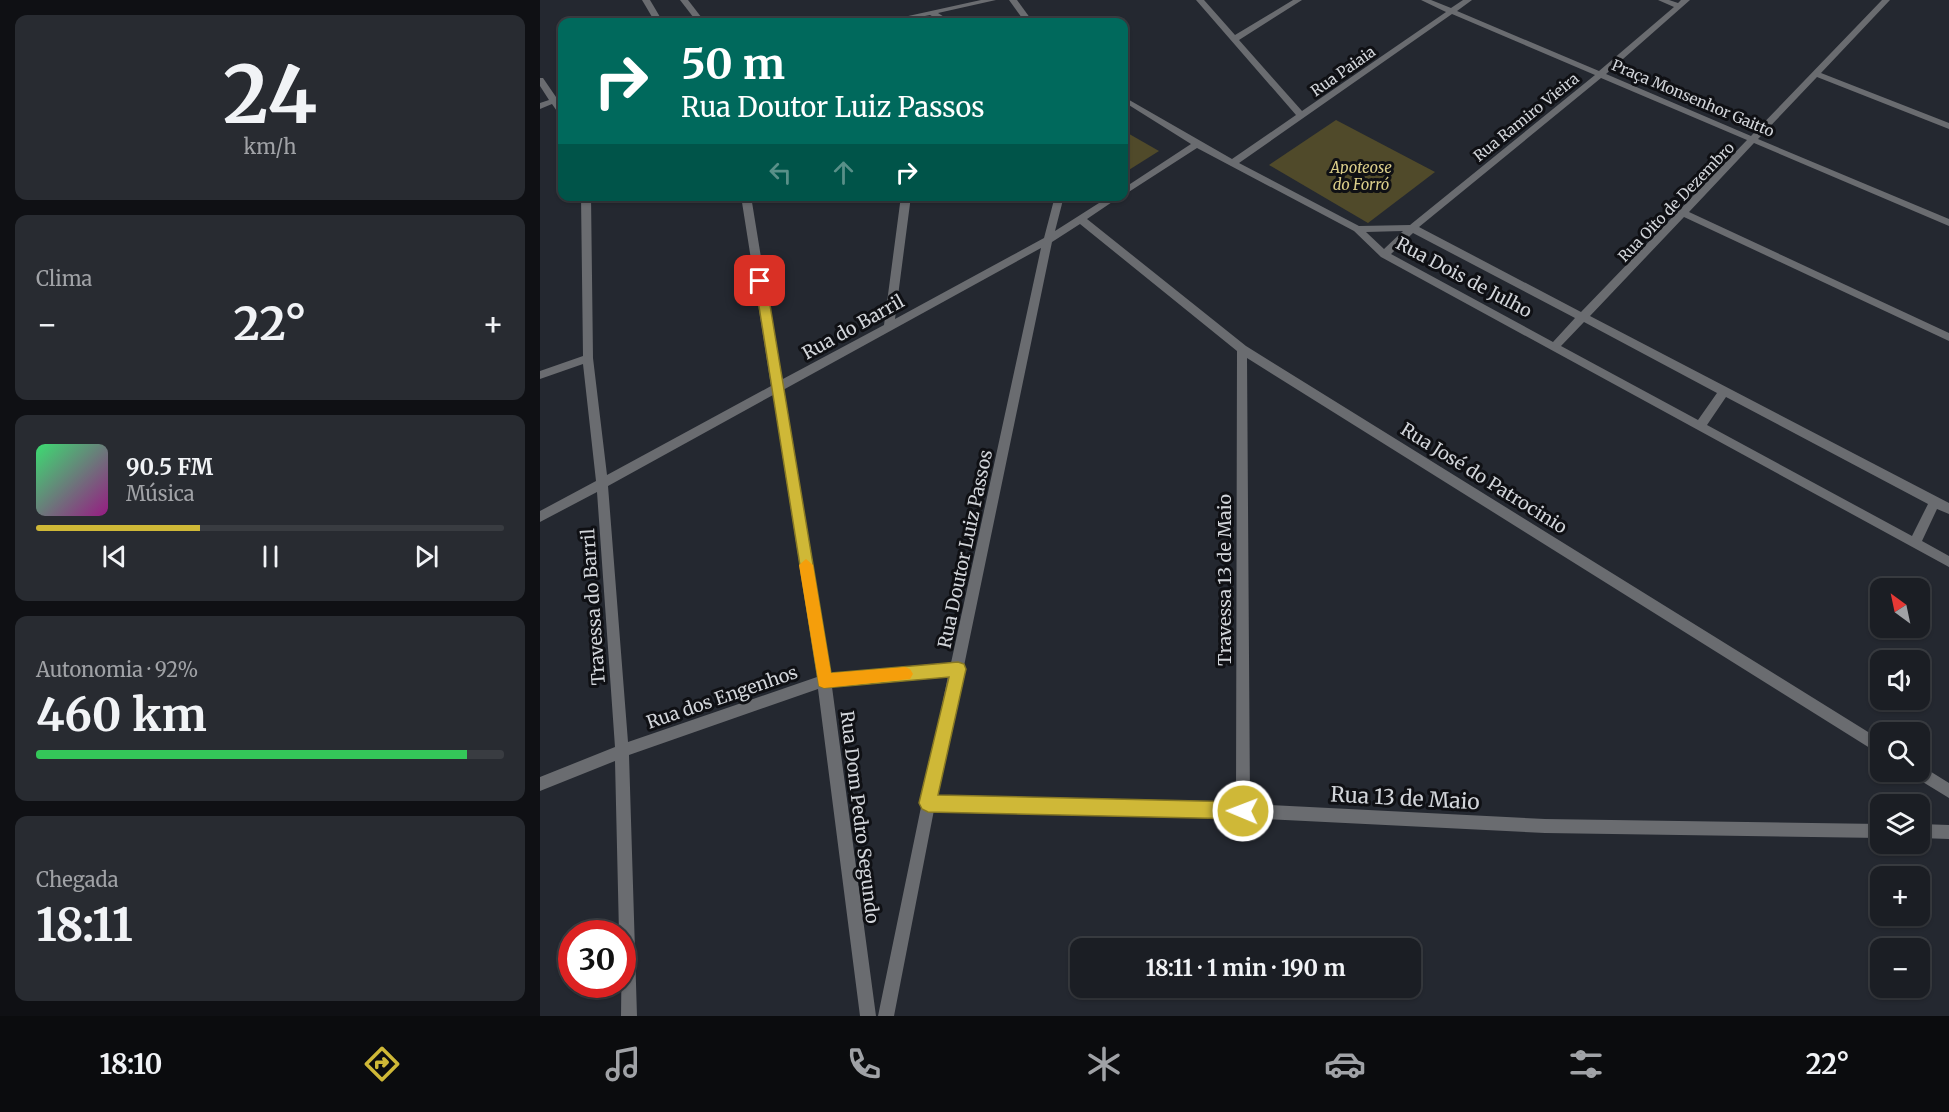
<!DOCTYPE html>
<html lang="pt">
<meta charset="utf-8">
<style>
:root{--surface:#1b1e24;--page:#282b31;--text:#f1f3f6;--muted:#a0a2a6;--line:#393c41;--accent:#cfb837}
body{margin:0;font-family:Merriweather,serif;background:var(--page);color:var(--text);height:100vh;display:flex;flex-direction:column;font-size:22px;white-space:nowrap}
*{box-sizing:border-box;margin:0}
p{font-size:20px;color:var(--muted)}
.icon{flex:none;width:33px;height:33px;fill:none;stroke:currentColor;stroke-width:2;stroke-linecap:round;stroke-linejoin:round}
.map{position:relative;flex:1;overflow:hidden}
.sheet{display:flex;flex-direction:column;gap:15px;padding:15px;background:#0f1014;width:540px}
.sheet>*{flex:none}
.hud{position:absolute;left:18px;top:18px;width:570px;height:183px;border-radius:12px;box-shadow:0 2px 4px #0004,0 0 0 2px var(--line);background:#00695c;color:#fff;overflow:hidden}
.needle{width:39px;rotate:327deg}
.controls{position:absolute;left:1330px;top:578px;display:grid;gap:12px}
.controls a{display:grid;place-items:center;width:60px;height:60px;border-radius:12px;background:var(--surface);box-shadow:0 2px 4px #0004,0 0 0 2px var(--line);font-size:30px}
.speed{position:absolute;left:18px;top:920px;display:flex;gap:12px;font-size:30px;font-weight:700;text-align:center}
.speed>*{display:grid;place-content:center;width:78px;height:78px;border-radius:50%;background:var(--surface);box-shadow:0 2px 4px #0004,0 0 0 2px var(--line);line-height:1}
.speed .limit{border:9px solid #d22;background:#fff;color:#111}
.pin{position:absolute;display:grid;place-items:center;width:51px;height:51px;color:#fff;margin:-26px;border-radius:12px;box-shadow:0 3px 9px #0006}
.me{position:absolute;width:66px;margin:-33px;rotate:271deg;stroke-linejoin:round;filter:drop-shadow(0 0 4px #0008)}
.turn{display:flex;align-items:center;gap:21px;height:126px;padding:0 24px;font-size:27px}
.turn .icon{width:78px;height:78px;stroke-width:2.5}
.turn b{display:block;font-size:42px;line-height:51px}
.lanes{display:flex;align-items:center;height:57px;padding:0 24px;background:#0003;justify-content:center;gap:30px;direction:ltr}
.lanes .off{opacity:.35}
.big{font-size:45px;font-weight:700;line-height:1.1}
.sheet .tile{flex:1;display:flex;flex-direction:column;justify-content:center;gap:9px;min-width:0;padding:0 21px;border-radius:12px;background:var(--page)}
.sheet .dial{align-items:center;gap:0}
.dial b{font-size:78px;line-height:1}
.song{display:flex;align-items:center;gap:18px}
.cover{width:72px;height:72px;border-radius:9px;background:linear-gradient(135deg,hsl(140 70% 55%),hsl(310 70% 35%))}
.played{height:6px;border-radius:3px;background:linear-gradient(90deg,var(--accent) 35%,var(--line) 35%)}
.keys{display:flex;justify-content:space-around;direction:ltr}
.heat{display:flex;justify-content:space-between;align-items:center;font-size:33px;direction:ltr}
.charge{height:9px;border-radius:4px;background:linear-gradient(90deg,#34c759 92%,var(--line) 0)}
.trip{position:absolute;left:530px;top:938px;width:351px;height:60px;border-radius:12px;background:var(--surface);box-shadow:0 2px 4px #0004,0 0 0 2px var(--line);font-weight:700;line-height:60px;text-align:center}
.dock{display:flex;height:96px;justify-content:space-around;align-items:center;background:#0b0c0e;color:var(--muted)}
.dock .icon{width:42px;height:42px}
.dock .on{color:var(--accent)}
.dock b{font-size:27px;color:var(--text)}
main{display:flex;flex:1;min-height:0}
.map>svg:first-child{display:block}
</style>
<main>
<section class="sheet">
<div class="tile dial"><b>24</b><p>km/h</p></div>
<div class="tile"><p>Clima</p>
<div class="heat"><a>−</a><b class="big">22°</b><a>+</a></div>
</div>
<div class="tile">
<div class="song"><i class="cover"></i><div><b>90.5 FM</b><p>Música</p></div></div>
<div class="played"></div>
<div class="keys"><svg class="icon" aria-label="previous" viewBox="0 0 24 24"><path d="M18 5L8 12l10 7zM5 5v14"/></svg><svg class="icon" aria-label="pause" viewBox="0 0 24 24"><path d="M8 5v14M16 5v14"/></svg><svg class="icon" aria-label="next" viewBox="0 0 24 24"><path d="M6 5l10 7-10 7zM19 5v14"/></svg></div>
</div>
<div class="tile"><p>Autonomia · 92%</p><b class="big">460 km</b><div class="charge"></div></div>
<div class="tile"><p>Chegada</p><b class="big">18:11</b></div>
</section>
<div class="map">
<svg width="1409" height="1016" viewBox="0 0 1409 1016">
<rect width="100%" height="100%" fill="#242830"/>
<g fill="#504a2a">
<polygon points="796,120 895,172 828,223 729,165"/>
<polygon points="584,131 619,151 584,173"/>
</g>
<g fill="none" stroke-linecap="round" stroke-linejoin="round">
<g fill="#6a6c70" fill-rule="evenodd">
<polygon points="102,0 110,0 123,22 115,22"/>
<polygon points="140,0 148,0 165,22 157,22"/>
<polygon points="441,0 456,0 398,13 412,22 403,22 390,15 354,22 341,22"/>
<polygon points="469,0 477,0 493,22 485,22"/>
<path d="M656 0H664L695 35 753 0H762L699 40 762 111 906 12 881 0H891L911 8 923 0H932L917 11 1059 71 1134 7 1118 0H1129L1138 3 1141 0H1150L1066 74 1211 136 1342 0H1350L1281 73 1409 123V129L1277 77 1218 139 1409 219V226L1214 143 1149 212 1409 333V341L1144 217 1050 316 1409 503V514L1397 509 1382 541 1409 556V567L841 257 814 231 657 148 584 195V188L651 144 584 102V97L692 159 756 115ZM912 14 1055 75 870 225 819 226 699 163ZM1061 78 1207 140 1041 312 879 227ZM863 231 844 249 826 232ZM873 233 1035 318 1013 342 851 254ZM1044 322 1177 393 1158 420 1021 346ZM1186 397 1388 504 1372 536 1167 425Z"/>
<polygon points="0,78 3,78 16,97 22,96 22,100 19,102 22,107 22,114 19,114 12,104 0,109 0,103 9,100 0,86"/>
<path d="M41 196H51L53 358 67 475 231 386 201 196H211L241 380 344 325 361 196H371L355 319 504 238 515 196H524L515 231 570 196H581L547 219 706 346 1341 740V755L707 358 710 804 1005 819 1341 824V838L1005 833 703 818 394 810 354 1016H338L408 676 292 687 336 1016H320L278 689 89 755 97 1016H81L82 933H79L75 761 0 791V777L75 747 57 492 0 522V511L56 481 43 364 0 379V371L43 356ZM540 224 697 351 696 803 397 796 512 242ZM501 248 411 663 290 674 243 390ZM233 395 277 677 88 742 68 486Z"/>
<polygon points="1380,765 1409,783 1409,798 1373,776 1371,771 1380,771"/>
<polygon points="1380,824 1409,825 1409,839 1380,838"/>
</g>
</g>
<polygon fill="#cfb837" stroke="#877824" stroke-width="1.5" points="220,277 226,281 291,673 418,662 424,664 426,669 398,795 703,802 709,805 711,811 709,816 703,819 388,812 382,809 379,803 409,677 284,688 279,686 215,281"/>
<polygon fill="#f59e0b" points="266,559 273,565 291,673 365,667 370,669 373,674 370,679 284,688 279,686 259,565"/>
<g text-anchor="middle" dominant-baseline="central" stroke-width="6" stroke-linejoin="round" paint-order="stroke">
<g font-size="15" fill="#d2d5da" stroke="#0f1014">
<text transform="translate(803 71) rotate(-35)">Rua Paiaia</text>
<text transform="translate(1153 98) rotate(23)">Praça Monsenhor Gaitto</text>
<text transform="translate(986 117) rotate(-39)">Rua Ramiro Vieira</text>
<text transform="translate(1136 202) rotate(-46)">Rua Oito de Dezembro</text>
</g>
<g font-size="15" font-style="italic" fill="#dacd89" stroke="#0f1014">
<text x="821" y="167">Apoteose<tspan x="821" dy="17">do Forró</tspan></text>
</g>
<g font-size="18" fill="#d2d5da" stroke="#0f1014">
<text transform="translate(924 277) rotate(28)">Rua Dois de Julho</text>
<text transform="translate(313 327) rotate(-29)">Rua do Barril</text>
<text transform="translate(944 478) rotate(32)">Rua José do Patrocinio</text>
<text transform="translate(425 549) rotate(-78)">Rua Doutor Luiz Passos</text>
<text transform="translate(684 580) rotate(-90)">Travessa 13 de Maio</text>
<text transform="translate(53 607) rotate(-94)">Travessa do Barril</text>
<text transform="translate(182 697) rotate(-19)">Rua dos Engenhos</text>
<text transform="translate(320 817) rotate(83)">Rua Dom Pedro Segundo</text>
</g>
<g font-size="21" fill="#d2d5da" stroke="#0f1014">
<text transform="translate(865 798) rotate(3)">Rua 13 de Maio</text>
</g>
</g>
</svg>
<div class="controls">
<a><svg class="needle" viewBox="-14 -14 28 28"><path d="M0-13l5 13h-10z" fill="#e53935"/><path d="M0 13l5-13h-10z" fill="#a0a2a6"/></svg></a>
<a><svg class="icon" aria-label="sound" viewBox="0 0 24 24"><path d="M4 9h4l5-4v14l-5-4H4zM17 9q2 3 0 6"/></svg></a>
<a><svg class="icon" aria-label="search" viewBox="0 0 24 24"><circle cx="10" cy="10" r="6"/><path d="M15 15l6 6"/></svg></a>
<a><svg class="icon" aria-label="layers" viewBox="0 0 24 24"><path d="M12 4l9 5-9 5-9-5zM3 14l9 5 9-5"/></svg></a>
<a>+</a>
<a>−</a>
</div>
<div class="speed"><div class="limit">30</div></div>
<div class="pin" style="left:220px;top:281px;background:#d93025"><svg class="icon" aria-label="arrive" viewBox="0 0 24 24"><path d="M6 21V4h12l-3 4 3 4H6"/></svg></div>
<svg class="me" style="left:703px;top:811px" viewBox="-20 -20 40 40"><circle r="17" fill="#cfb837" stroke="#fff" stroke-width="3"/><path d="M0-11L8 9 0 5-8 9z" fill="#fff"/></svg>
<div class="trip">18:11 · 1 min · 190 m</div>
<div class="hud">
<div class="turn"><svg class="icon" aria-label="right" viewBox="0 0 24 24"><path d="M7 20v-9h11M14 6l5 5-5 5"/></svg><div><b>50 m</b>Rua Doutor Luiz Passos</div></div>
<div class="lanes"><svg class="icon off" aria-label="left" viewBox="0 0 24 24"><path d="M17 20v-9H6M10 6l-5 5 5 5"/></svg><svg class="icon off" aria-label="ahead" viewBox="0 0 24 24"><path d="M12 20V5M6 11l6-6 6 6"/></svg><svg class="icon" aria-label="right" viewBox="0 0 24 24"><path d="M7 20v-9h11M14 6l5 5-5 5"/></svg></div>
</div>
</div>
</main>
<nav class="dock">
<b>18:10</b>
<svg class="icon on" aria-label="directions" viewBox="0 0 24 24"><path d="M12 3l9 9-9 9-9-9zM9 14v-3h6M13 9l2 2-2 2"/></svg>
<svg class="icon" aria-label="music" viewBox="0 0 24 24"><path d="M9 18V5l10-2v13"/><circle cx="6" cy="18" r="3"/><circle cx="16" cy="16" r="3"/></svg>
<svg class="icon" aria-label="phone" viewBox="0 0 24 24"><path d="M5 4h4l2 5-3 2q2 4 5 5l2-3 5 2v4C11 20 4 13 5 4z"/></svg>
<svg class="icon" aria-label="climate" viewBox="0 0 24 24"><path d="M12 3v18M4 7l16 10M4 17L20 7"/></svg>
<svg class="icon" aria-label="car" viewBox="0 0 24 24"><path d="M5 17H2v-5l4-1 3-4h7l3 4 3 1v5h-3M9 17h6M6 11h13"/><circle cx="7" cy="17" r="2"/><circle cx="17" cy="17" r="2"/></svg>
<svg class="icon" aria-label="filters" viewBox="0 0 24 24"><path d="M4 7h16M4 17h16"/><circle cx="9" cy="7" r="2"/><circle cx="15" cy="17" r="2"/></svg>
<b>22°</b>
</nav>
